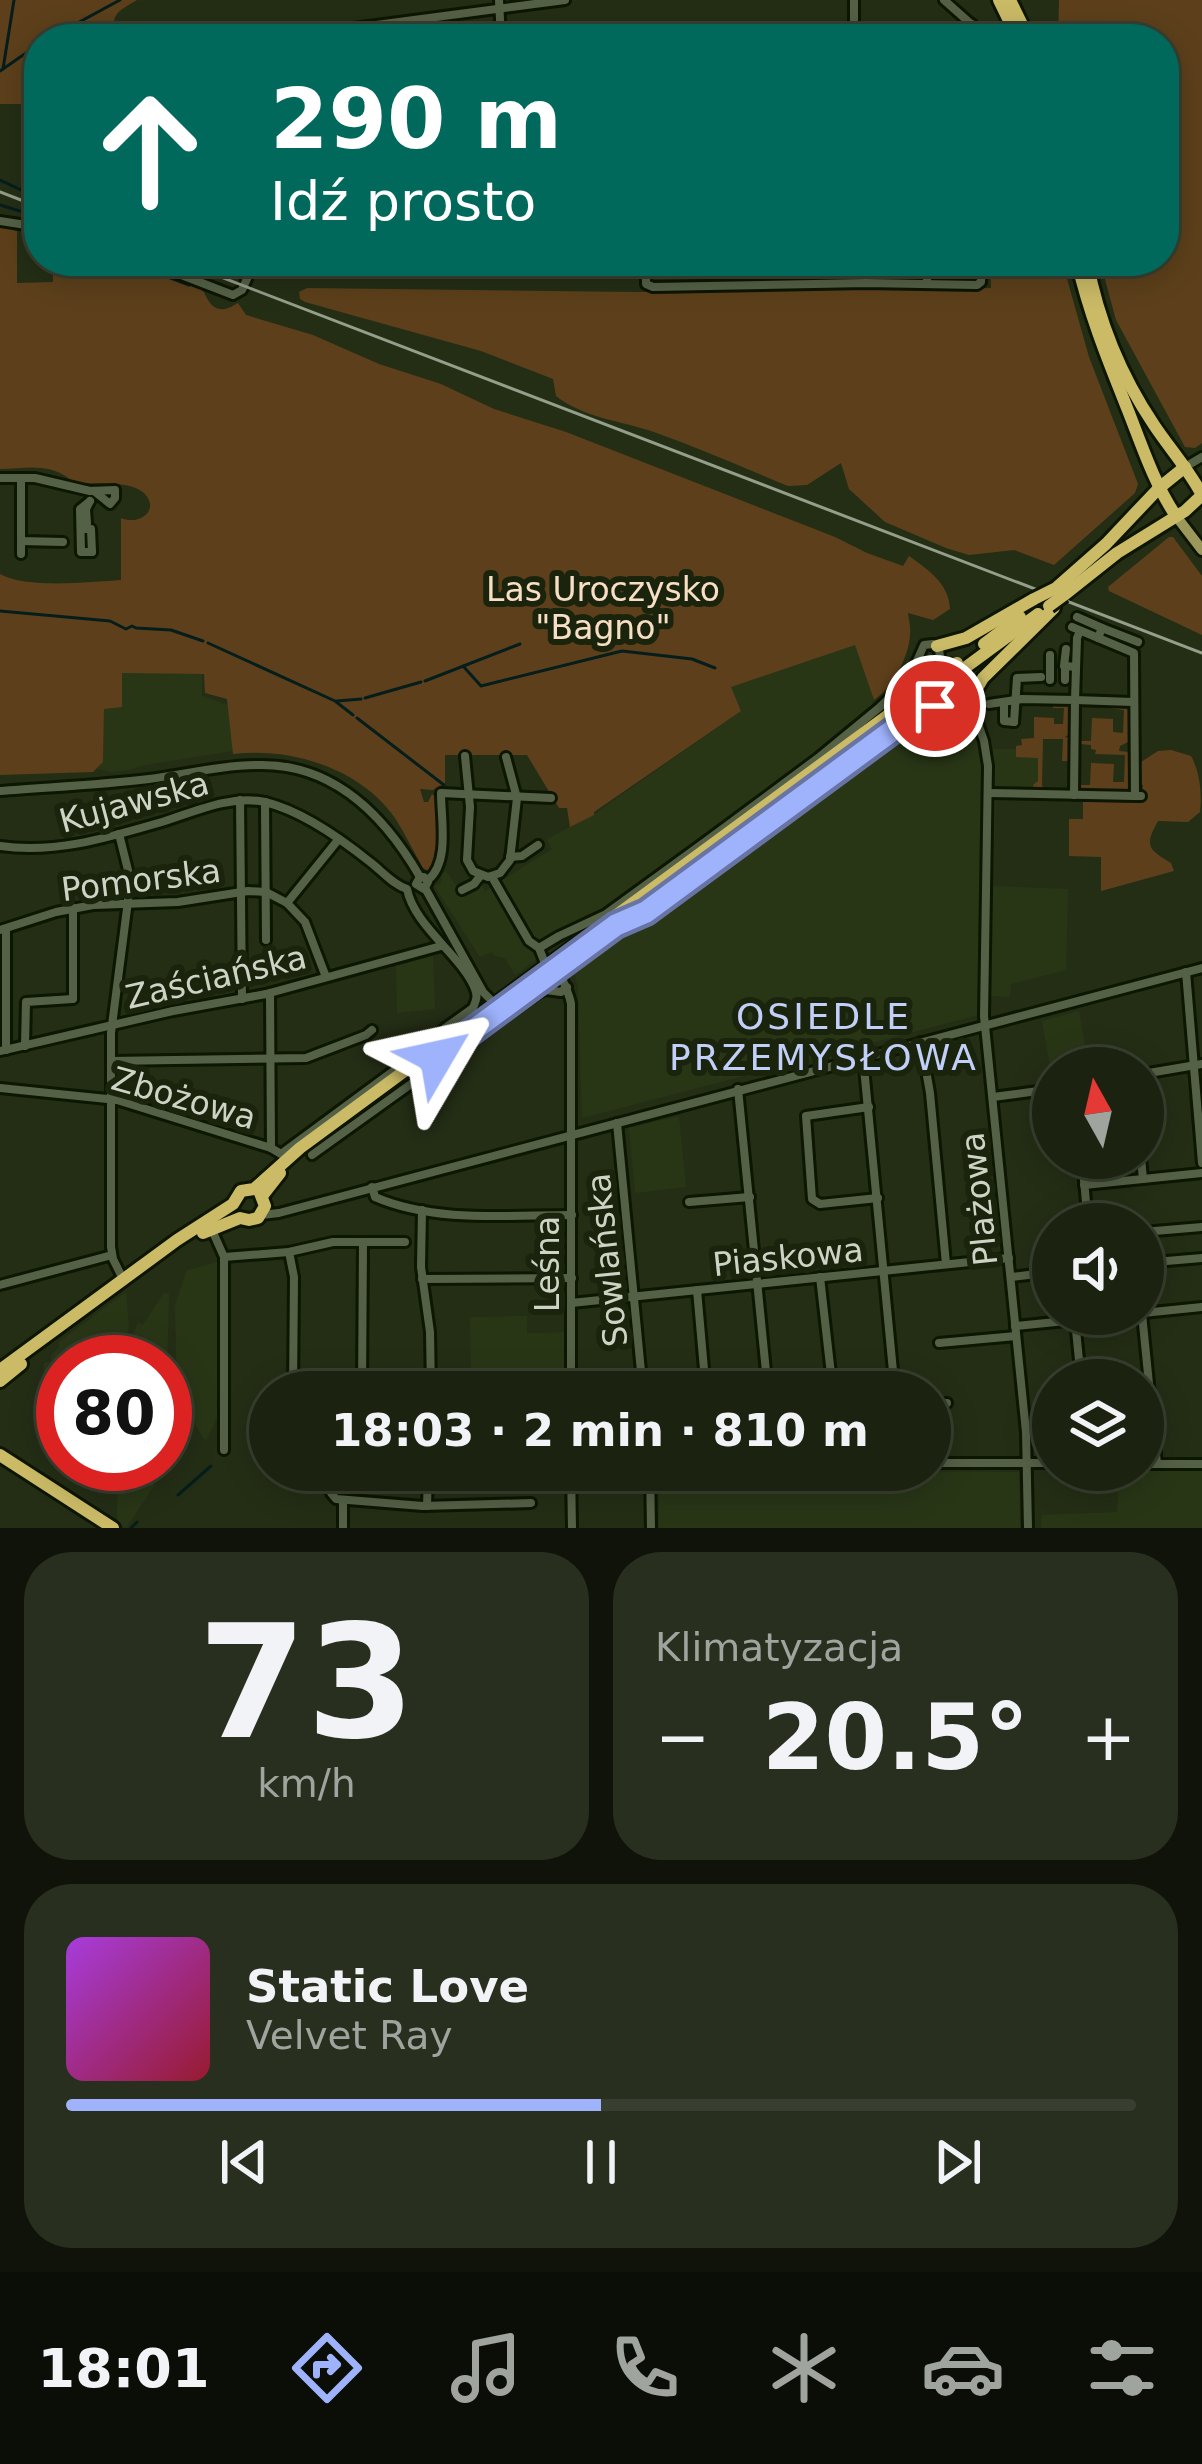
<!DOCTYPE html>
<html lang="pl">
<meta charset="utf-8">
<style>
:root{--surface:#1b2210;--page:#282f1e;--text:#f1f3f6;--muted:#a0a49f;--line:#393f30;--accent:#9fb3fd}
body{margin:0;font-family:"DejaVu Sans",sans-serif;background:var(--page);color:var(--text);height:100vh;display:flex;flex-direction:column;font-size:45px;white-space:nowrap}
*{box-sizing:border-box;margin:0}
p{font-size:39px;color:var(--muted)}
.icon{flex:none;width:66px;height:66px;fill:none;stroke:currentColor;stroke-width:2;stroke-linecap:round;stroke-linejoin:round}
.map{position:relative;height:1528px;overflow:hidden}
.side{display:flex;flex-direction:column;gap:24px;padding:24px;background:#0f1309;flex:1}
.side>*{flex:none}
.hud{position:absolute;left:24px;top:24px;width:1155px;height:252px;border-radius:48px;box-shadow:0 6px 30px #0003,0 0 0 3px var(--line);background:#00695c;color:#fff;overflow:hidden}
.needle{width:78px;rotate:352deg}
.tools{position:absolute;left:1032px;top:1047px;display:grid;gap:24px}
.tools a{display:grid;place-items:center;width:132px;height:132px;border-radius:50%;background:var(--surface);box-shadow:0 6px 30px #0003,0 0 0 3px var(--line);font-size:60px}
.speed{position:absolute;left:36px;top:1335px;display:flex;gap:24px;font-size:60px;font-weight:700;text-align:center}
.speed>*{display:grid;place-content:center;width:156px;height:156px;border-radius:50%;background:var(--surface);box-shadow:0 6px 30px #0003,0 0 0 3px var(--line);line-height:1}
.speed .limit{border:18px solid #d22;background:#fff;color:#111}
.pin{position:absolute;display:grid;place-items:center;width:102px;height:102px;color:#fff;margin:-51px;border:6px solid #fff;border-radius:50%;box-shadow:0 3px 12px #0007}
.me{position:absolute;width:132px;margin:-66px;rotate:54deg;stroke-linejoin:round;filter:drop-shadow(0 0 9px #0008)}
.turn{display:flex;align-items:center;gap:42px;height:252px;padding:0 48px;font-size:54px}
.turn .icon{width:156px;height:156px;stroke-width:2.5}
.turn b{display:block;font-size:84px;line-height:102px}
.big{font-size:90px;font-weight:700;line-height:1.1}
.side .tile{flex:1;display:flex;flex-direction:column;justify-content:center;gap:18px;min-width:0;padding:0 42px;border-radius:48px;background:var(--page)}
.side .dial{align-items:center;gap:0}
.dial b{font-size:156px;line-height:1}
.song{display:flex;align-items:center;gap:36px}
.cover{width:144px;height:144px;border-radius:18px;background:linear-gradient(135deg,hsl(280 70% 55%),hsl(350 70% 35%))}
.played{height:12px;border-radius:6px;background:linear-gradient(90deg,var(--accent) 50%,var(--line) 50%)}
.keys{display:flex;justify-content:space-around;direction:ltr}
.heat{display:flex;justify-content:space-between;align-items:center;font-size:66px;direction:ltr}
.side .tiles{flex:1;display:grid;gap:24px;grid-template-columns:1fr 1fr}
.tile:last-child{grid-column:span 2}
.trip{position:absolute;left:249px;top:1371px;width:702px;height:120px;border-radius:60px;background:var(--surface);box-shadow:0 6px 30px #0003,0 0 0 3px var(--line);font-weight:700;line-height:120px;text-align:center}
.tabs{display:flex;height:192px;justify-content:space-around;align-items:center;background:#0b0e06;color:var(--muted)}
.tabs .icon{width:84px;height:84px}
.tabs .active{color:var(--accent)}
.tabs b{font-size:54px;color:var(--text)}
.map>svg:first-child{display:block}
</style>
<div class="map">
<svg width="1202" height="1528" viewBox="0 0 1202 1528">
<rect width="100%" height="100%" fill="#242e15"/>
<g fill="#293616">
<polygon points="855,644 874,700 871,707 780,782 515,975 505,958 495,956 492,952 480,957 435,887 441,883 442,874 446,871 460,892 480,882 485,891 552,849 547,839 593,815 741,711 730,687"/>
<polygon points="121,672 202,674 202,696 228,705 233,751 145,765 128,770 111,772 97,769 103,761 104,708"/>
<polygon points="924,699 972,726 986,749 1017,749 1039,757 1038,799 996,799 992,886 1068,889 1066,970 1011,984 1010,997 990,996 990,1012 582,1118 578,987 571,962"/>
<polygon points="433,956 435,1009 397,1013 396,966"/>
<polygon points="1079,1011 1089,1066 1080,1068 1078,1059 1062,1062 1063,1068 1053,1068 1053,1084 1042,1021"/>
<polygon points="679,1116 686,1187 635,1193 629,1128"/>
<polygon points="226,1260 228,1394 207,1439 204,1439 177,1395 175,1305 187,1270"/>
<polygon points="126,1292 129,1328 116,1362 63,1362 63,1427 51,1424 51,1390 44,1391 44,1363 51,1361 51,1355 59,1347 59,1342"/>
<polygon points="164,1293 169,1294 165,1445 165,1362 121,1362 138,1323 143,1325"/>
<polygon points="527,1316 527,1333 567,1332 567,1392 471,1392 470,1317"/>
<polygon points="118,1464 156,1464 154,1486 126,1528 117,1522"/>
<polygon points="1143,1467 1202,1468 1202,1528 1041,1528 1042,1515 1117,1512 1120,1470 1143,1470"/>
<polygon points="659,1470 1019,1472 1020,1528 659,1528"/>
</g>
<g fill="#5d401b">
<path d="M0 0H137C115 13 112 13 114 39H39V104H0Z"/>
<polygon points="1059,0 1202,0 1202,443 1195,448 1185,447 1116,320 1100,261 1164,261 1164,39 1058,39"/>
<path d="M0 226 17 231V283L53 282V261H133L201 286C210 306 216 317 238 303L246 315 313 335 379 364 441 384 494 409 566 432 835 537 867 553 903 566 909 556C928 570 949 583 950 609L933 620 908 613C909 621 911 628 910 635 909 657 892 688 874 700L855 645 731 687 741 711 594 812V815L570 827 567 808H559L527 755H445V783L433 790 420 789 424 802H428L432 794 438 800 437 857 431 872 423 868C414 852 405 834 395 818 360 768 291 747 233 754L227 699 205 693 204 674 122 673V707L104 709 103 762 93 772 0 775V574C26 589 90 582 121 580V518C139 526 161 510 144 493 130 480 94 484 74 483 53 462 28 468 0 469Z"/>
<path d="M990 261H1062L1089 357 1138 484 1135 493 1054 565 1014 550 969 555 946 548 885 522 849 489 841 463 807 485 788 486C744 468 699 448 654 432 622 421 584 418 556 396L553 379 481 351 305 302 300 299 299 292 307 288 637 292 991 288Z"/>
<polygon points="1169,537 1173,537 1202,576 1202,635 1109,591 1108,587"/>
<polygon points="1053,703 1070,706 1068,735 1065,737 1069,738 1068,761 1062,761 1063,739 1043,739 1042,785 1044,790 1035,790 1033,785 1038,781 1038,758 1016,757 1016,746 1022,745 1021,739 1034,738 1034,717 1054,718 1054,724 1063,724 1064,708 1053,708"/>
<polygon points="1130,704 1133,713 1128,714 1128,742 1120,746 1119,751 1128,752 1128,790 1093,789 1080,791 1078,785 1090,785 1091,763 1114,764 1113,782 1124,782 1125,755 1095,754 1096,750 1091,749 1091,745 1079,744 1079,741 1091,741 1092,718 1113,719 1113,732 1123,733 1124,710 1101,707 1127,707 1129,710"/>
<path d="M1171 750 1191 756C1200 772 1202 794 1200 812L1188 822 1158 821C1144 846 1148 849 1171 863L1174 871 1101 891V857L1069 856V819H1083V800L1142 801 1143 785 1139 784 1138 764 1158 751Z"/>
</g>
<g fill="none" stroke-linecap="round" stroke-linejoin="round">
<g stroke="#051e1c" stroke-width="3">
<polyline points="48,39 120,0"/>
<polyline points="3,69 14,0"/>
<polyline points="0,71 39,44"/>
<polyline points="0,180 17,188"/>
<polyline points="19,189 39,196"/>
<polyline points="0,205 39,217"/>
<polyline points="126,261 189,285"/>
<polyline points="0,611 110,621 126,629 132,626 136,628 171,630 203,641"/>
<polyline points="208,643 335,701 353,715"/>
<polyline points="463,666 481,686 622,651 692,659 715,668"/>
<polyline points="425,681 520,644"/>
<polyline points="365,698 421,682"/>
<polyline points="337,701 361,699"/>
<polyline points="357,718 444,785"/>
<polyline points="178,1495 211,1466"/>
<polyline points="131,1528 137,1522"/>
</g>
<g stroke="#0d1601" stroke-width="14">
<g id="minor">
<polyline points="499,0 501,39"/>
<polyline points="854,0 854,39"/>
<polyline points="944,0 988,39"/>
<polyline points="270,39 565,0"/>
<polyline points="956,39 972,24"/>
<polyline points="0,221 39,227"/>
<polyline points="145,261 233,295 242,290 255,261"/>
<polyline points="646,261 646,284 653,287 866,283 977,285 981,282 982,261"/>
<polyline points="927,261 927,283"/>
<polyline points="1185,467 1202,457"/>
<polyline points="0,478 35,478 90,491 115,490 115,498 110,504 94,491"/>
<polyline points="21,478 21,541 63,542"/>
<polyline points="90,501 80,509 81,552 92,552"/>
<polyline points="87,523 86,509 90,501"/>
<polyline points="81,529 91,529 92,552"/>
<polyline points="21,554 21,541"/>
<polyline points="1077,617 1102,628"/>
<polyline points="1072,627 1134,653 1135,796 1141,796"/>
<polyline points="1080,631 1077,638 1075,700 1133,702"/>
<polyline points="1098,638 1102,628 1138,642"/>
<polyline points="938,660 960,690 963,689"/>
<polyline points="1064,666 1066,649"/>
<polyline points="912,672 924,645 933,644 939,649 940,657 933,664 925,664 919,658"/>
<polyline points="1050,680 1050,655"/>
<polyline points="1065,680 1065,666 1076,667"/>
<polyline points="1004,702 1004,721 1014,722"/>
<polyline points="989,704 1022,699 1075,700 1074,795"/>
<polyline points="954,705 959,710 966,710 975,721"/>
<polyline points="972,706 984,741 988,766 984,1016 1026,1432 1028,1528"/>
<polyline points="1014,722 1017,678 1041,677"/>
<polyline points="465,756 470,807 467,860 473,871 488,877 500,873 510,860 517,798 506,757"/>
<path d="M0 791C50 787 100 785 149 779 186 774 223 765 260 765 335 764 386 818 420 877"/>
<polyline points="988,793 1135,796"/>
<polyline points="240,800 242,999"/>
<polyline points="265,802 266,940"/>
<polyline points="119,834 128,870 128,901 111,1033 111,1247 113,1259 123,1279"/>
<path d="M0 846C57 854 110 837 165 821 196 811 231 795 265 802 302 811 340 838 370 862 382 871 392 884 407 889 414 926 463 957 475 989 478 998 476 1000 473 1008L445 1028 426 1047 281 1154 271 1148 117 1100 0 1088"/>
<polyline points="510,857 522,856 538,845"/>
<polygon points="420,877 424,877 428,882 424,889 416,884"/>
<polyline points="492,877 529,941 539,948 546,966"/>
<path d="M428 880C450 862 441 820 441 793L551 798"/>
<polyline points="425,888 483,992 494,1003"/>
<polyline points="462,890 474,884 481,875"/>
<polyline points="287,903 338,840"/>
<polyline points="616,925 646,912 912,716 952,698 960,690"/>
<polyline points="6,929 6,1050"/>
<polyline points="0,930 56,912 93,905 178,902 248,891 266,892 287,903 305,922 326,977"/>
<polyline points="539,948 559,936 606,914 709,839 818,758 880,707 925,664"/>
<path d="M560 967C560 980 569 990 571 1004V1392"/>
<polyline points="1186,972 1202,1163"/>
<polyline points="270,993 271,1148"/>
<polyline points="921,1042 930,1093 946,1264"/>
<polyline points="25,1046 26,1002 73,999 73,908"/>
<polyline points="0,1051 173,1011 266,994 441,946"/>
<polyline points="863,1057 895,1392"/>
<polyline points="111,1061 306,1058 366,1035 372,1030"/>
<polyline points="1143,1074 1202,1064"/>
<polyline points="738,1089 768,1392"/>
<polyline points="993,1097 1053,1089"/>
<polyline points="869,1107 806,1116 812,1199 820,1204 878,1198"/>
<polyline points="617,1123 643,1392"/>
<polyline points="312,1155 538,993 546,990 561,992 567,987"/>
<polyline points="1082,1158 1088,1224"/>
<polyline points="1141,1158 1143,1179"/>
<polyline points="1084,1185 1202,1173"/>
<path d="M372 1187 375 1197C435 1223 508 1215 572 1215"/>
<polyline points="689,1202 750,1197"/>
<polyline points="422,1210 421,1267 430,1332 431,1392"/>
<polyline points="261,1215 279,1213 1202,968"/>
<polyline points="212,1230 224,1257 224,1450"/>
<polyline points="1143,1232 1202,1227"/>
<polyline points="289,1252 294,1277 293,1392"/>
<polyline points="224,1257 289,1252 333,1242 405,1242"/>
<polyline points="1143,1263 1202,1258"/>
<polyline points="820,1277 833,1392"/>
<polyline points="1011,1277 1053,1272"/>
<polyline points="422,1279 572,1278"/>
<polyline points="0,1285 112,1255"/>
<polyline points="697,1290 706,1392"/>
<polyline points="571,1303 1009,1258"/>
<polyline points="1143,1313 1202,1307"/>
<polyline points="1142,1314 1157,1464"/>
<polyline points="1075,1320 1081,1380"/>
<polyline points="1015,1326 1136,1314"/>
<polyline points="939,1343 1016,1336"/>
<polyline points="362,1392 363,1242"/>
<polyline points="930,1404 947,1403"/>
<polyline points="930,1463 1053,1463"/>
<polyline points="1143,1464 1202,1464"/>
<polyline points="331,1470 331,1493 336,1499 423,1506 531,1503"/>
<polyline points="571,1470 572,1528"/>
<polyline points="650,1470 651,1528"/>
<polyline points="428,1474 571,1471"/>
<polyline points="427,1506 428,1472"/>
<polyline points="343,1528 343,1500"/>
</g>
</g>
<g stroke="#0d1601" stroke-width="16">
<polyline id="major" points="1176,516 1202,550"/>
</g>
<g stroke="#0d1601" stroke-width="18">
<g id="highway">
<polyline points="999,0 1018,39"/>
<polyline points="1010,0 1029,39"/>
<path d="M1077 261C1089 314 1109 363 1129 413 1143 449 1155 485 1176 516"/>
<polyline points="1056,588 1106,544 1159,488 1185,467"/>
<path d="M1064 595 1117 553 1185 511 1202 495C1189 470 1170 449 1154 425 1121 376 1098 319 1087 261"/>
<polyline points="984,644 1020,617"/>
<polyline points="937,646 966,638 1034,599"/>
<polyline points="962,670 1038,614"/>
<polyline points="973,695 983,678 1054,608"/>
<polyline points="421,1067 574,956"/>
<polyline points="262,1196 280,1173"/>
<polyline points="203,1233 240,1218 249,1220 258,1218 265,1206 260,1193"/>
<polyline points="0,1370 177,1240 233,1204 241,1191 254,1189 300,1148 933,682"/>
<polyline points="0,1381 21,1364"/>
<polyline points="0,1455 113,1528"/>
</g>
</g>
<use href="#minor" stroke="#556147" stroke-width="8"/>
<use href="#major" stroke="#9c975a" stroke-width="10"/>
<use href="#highway" stroke="#cbbb67" stroke-width="12"/>
<g stroke="#959d8b" stroke-width="3">
<polyline points="0,192 39,207"/>
<polyline points="179,261 1202,653"/>
</g>
<g stroke="#0d1601" stroke-width="18" stroke-linecap="butt">
<g id="highway-bridge">
<polyline points="1034,599 1056,588"/>
<polyline points="1049,606 1064,595"/>
<polyline points="933,682 957,663"/>
</g>
</g>
<use href="#highway-bridge" stroke="#cbbb67" stroke-width="12"/>
</g>
<g fill="none" stroke-linecap="round" stroke-linejoin="round">
<g stroke="#6774a4" stroke-width="30">
<polyline id="route" points="437,1057 616,925 646,912 912,716 935,706"/>
</g>
<use href="#route" stroke="#9fb3fd" stroke-width="21"/>
</g>
<g text-anchor="middle" dominant-baseline="central" stroke-width="12" stroke-linejoin="round" paint-order="stroke">
<g font-size="33" fill="#f7dec4" stroke="#1a240c">
<text x="603" y="589">Las Uroczysko<tspan x="603" dy="38">"Bagno"</tspan></text>
</g>
<g font-size="33" fill="#cdd4c5" stroke="#1a240c">
<text transform="translate(134 802) rotate(-15)">Kujawska</text>
<text transform="translate(141 880) rotate(-7)">Pomorska</text>
<text transform="translate(216 977) rotate(-13)">Zaściańska</text>
<text transform="translate(184 1098) rotate(16)">Zbożowa</text>
<text transform="translate(979 1199) rotate(-96)">Plażowa</text>
<text transform="translate(788 1257) rotate(-6)">Piaskowa</text>
<text transform="translate(607 1260) rotate(-96)">Sowlańska</text>
<text transform="translate(547 1264) rotate(-90)">Leśna</text>
</g>
<g font-size="36" letter-spacing="3" fill="#c2cff9" stroke="#1a240c">
<text x="824" y="1016">OSIEDLE<tspan x="824" dy="41">PRZEMYSŁOWA</tspan></text>
</g>
</g>
</svg>
<div class="tools">
<a><svg class="needle" viewBox="-14 -14 28 28"><path d="M0-13l5 13h-10z" fill="#e53935"/><path d="M0 13l5-13h-10z" fill="#a0a49f"/></svg></a>
<a><svg class="icon" aria-label="sound" viewBox="0 0 24 24"><path d="M4 9h4l5-4v14l-5-4H4zM17 9q2 3 0 6"/></svg></a>
<a><svg class="icon" aria-label="layers" viewBox="0 0 24 24"><path d="M12 4l9 5-9 5-9-5zM3 14l9 5 9-5"/></svg></a>
</div>
<div class="speed"><div class="limit">80</div></div>
<div class="pin" style="left:935px;top:706px;background:#d93025"><svg class="icon" aria-label="arrive" viewBox="0 0 24 24"><path d="M6 21V4h12l-3 4 3 4H6"/></svg></div>
<svg class="me" style="left:437px;top:1057px" viewBox="-20 -20 40 40"><path d="M0-17L14 15 0 8-14 15z" fill="#9fb3fd" stroke="#fff" stroke-width="4"/></svg>
<div class="trip">18:03 · 2 min · 810 m</div>
<div class="hud">
<div class="turn"><svg class="icon" aria-label="ahead" viewBox="0 0 24 24"><path d="M12 20V5M6 11l6-6 6 6"/></svg><div><b>290 m</b>Idź prosto</div></div>
</div>
</div>
<section class="side">
<div class="tiles">
<div class="tile dial"><b>73</b><p>km/h</p></div>
<div class="tile"><p>Klimatyzacja</p>
<div class="heat"><a>−</a><b class="big">20.5°</b><a>+</a></div>
</div>
<div class="tile">
<div class="song"><i class="cover"></i><div><b>Static Love</b><p>Velvet Ray</p></div></div>
<div class="played"></div>
<div class="keys"><svg class="icon" aria-label="previous" viewBox="0 0 24 24"><path d="M18 5L8 12l10 7zM5 5v14"/></svg><svg class="icon" aria-label="pause" viewBox="0 0 24 24"><path d="M8 5v14M16 5v14"/></svg><svg class="icon" aria-label="next" viewBox="0 0 24 24"><path d="M6 5l10 7-10 7zM19 5v14"/></svg></div>
</div>
</div>
</section>
<nav class="tabs">
<b>18:01</b>
<svg class="icon active" aria-label="directions" viewBox="0 0 24 24"><path d="M12 3l9 9-9 9-9-9zM9 14v-3h6M13 9l2 2-2 2"/></svg>
<svg class="icon" aria-label="music" viewBox="0 0 24 24"><path d="M9 18V5l10-2v13"/><circle cx="6" cy="18" r="3"/><circle cx="16" cy="16" r="3"/></svg>
<svg class="icon" aria-label="phone" viewBox="0 0 24 24"><path d="M5 4h4l2 5-3 2q2 4 5 5l2-3 5 2v4C11 20 4 13 5 4z"/></svg>
<svg class="icon" aria-label="climate" viewBox="0 0 24 24"><path d="M12 3v18M4 7l16 10M4 17L20 7"/></svg>
<svg class="icon" aria-label="car" viewBox="0 0 24 24"><path d="M5 17H2v-5l4-1 3-4h7l3 4 3 1v5h-3M9 17h6M6 11h13"/><circle cx="7" cy="17" r="2"/><circle cx="17" cy="17" r="2"/></svg>
<svg class="icon" aria-label="filters" viewBox="0 0 24 24"><path d="M4 7h16M4 17h16"/><circle cx="9" cy="7" r="2"/><circle cx="15" cy="17" r="2"/></svg>
</nav>
